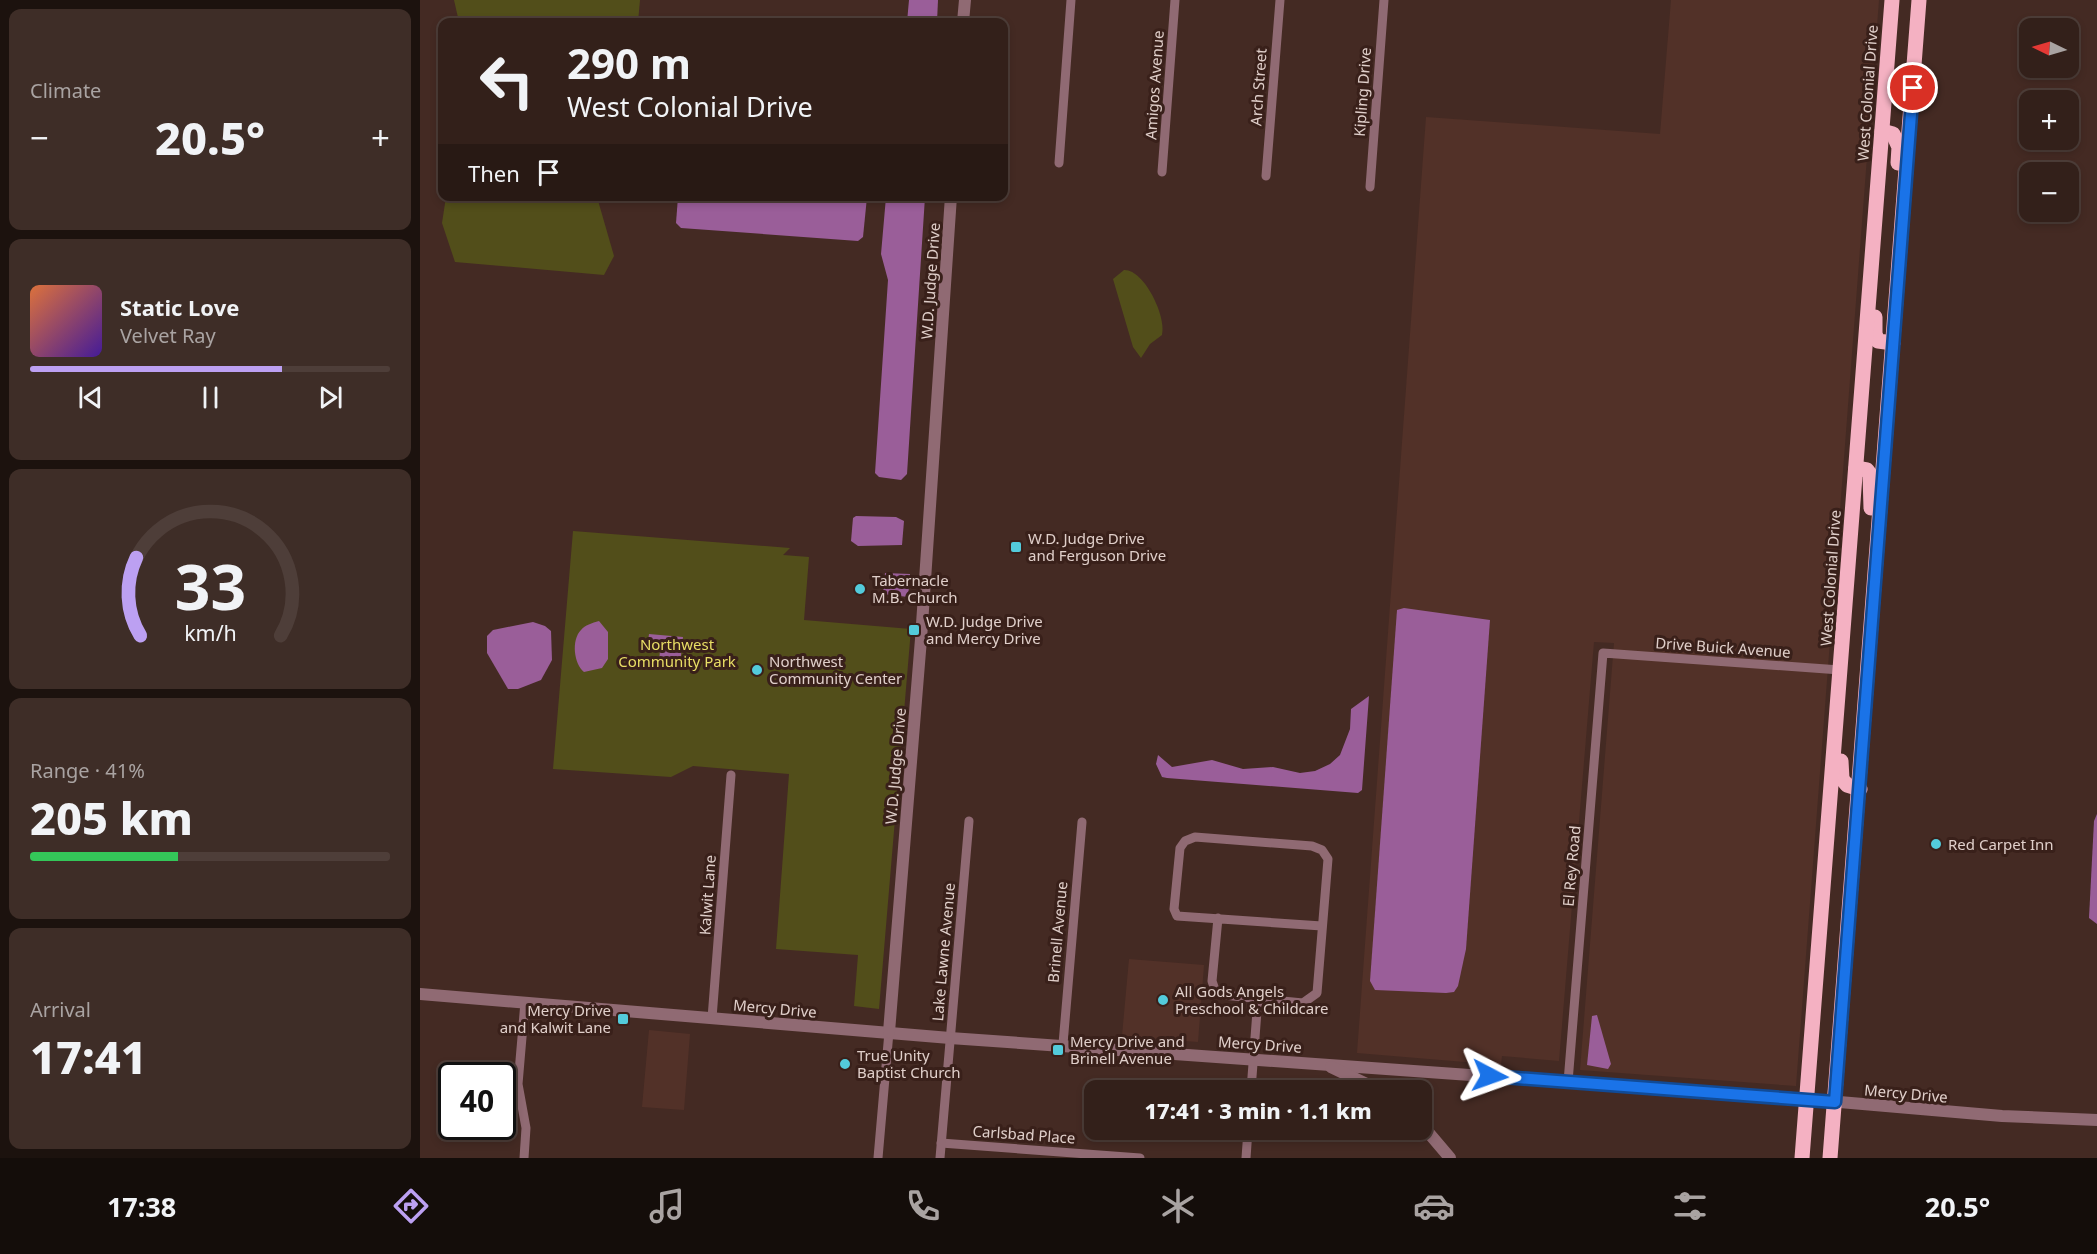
<!DOCTYPE html>
<meta charset="utf-8">
<style>
:root{--surface:#33201a;--page:#3e2d27;--text:#f1f3f6;--muted:#a9a3a2;--line:#4e3e39;--accent:#bca0f2}
body{margin:0;font-family:"Noto Sans",sans-serif;background:var(--page);color:var(--text);height:100vh;display:flex;flex-direction:column;font-size:22px;white-space:nowrap}
*{box-sizing:border-box;margin:0}
p{font-size:20px;color:var(--muted)}
.icon{flex:none;width:33px;height:33px;fill:none;stroke:currentColor;stroke-width:2;stroke-linecap:round;stroke-linejoin:round}
.map{position:relative;flex:1;overflow:hidden}
.sheet{display:flex;flex-direction:column;gap:9px;padding:9px;background:#1c120e;width:420px}
.sheet>*{flex:none}
.banner{position:absolute;left:18px;top:18px;width:570px;height:183px;border-radius:12px;box-shadow:0 3px 9px #0003,0 0 0 2px var(--line);background:#33201a;color:var(--text);overflow:hidden}
.needle{width:39px;rotate:275deg}
.fabs{position:absolute;left:1599px;top:18px;display:grid;gap:12px}
.fabs a{display:grid;place-items:center;width:60px;height:60px;border-radius:12px;background:var(--surface);box-shadow:0 3px 9px #0003,0 0 0 2px var(--line);font-size:30px}
.speed{position:absolute;left:18px;top:1062px;display:flex;gap:12px;font-size:30px;font-weight:700;text-align:center}
.speed>*{display:grid;place-content:center;width:78px;height:78px;border-radius:50%;background:var(--surface);box-shadow:0 3px 9px #0003,0 0 0 2px var(--line);line-height:1}
.speed .limit{border:3px solid #111;border-radius:9px;background:#fff;color:#111}
.pin{position:absolute;display:grid;place-items:center;width:51px;height:51px;color:#fff;margin:-26px;border:3px solid #fff;border-radius:50%;box-shadow:0 2px 6px #0007}
.me{position:absolute;width:66px;margin:-33px;rotate:94deg;stroke-linejoin:round;filter:drop-shadow(0 0 4px #0008)}
.turn{display:flex;align-items:center;gap:21px;height:126px;padding:0 30px;font-size:27px}
.turn .icon{width:78px;height:78px;stroke-width:2.5}
.turn b{display:block;font-size:42px;line-height:51px}
.then{display:flex;align-items:center;height:57px;padding:0 30px;background:#0003;gap:12px;font-size:22px}
.big{font-size:45px;font-weight:800;line-height:1.1}
.sheet .widget{flex:1;display:flex;flex-direction:column;justify-content:center;gap:9px;min-width:0;padding:0 21px;border-radius:12px;background:var(--page)}
.sheet .dial{align-items:center;gap:0}
.dial svg{height:156px;overflow:visible;fill:none;stroke:var(--line);stroke-width:7;stroke-linecap:round;text-anchor:middle}
.dial text{fill:var(--text);stroke:none}
.song{display:flex;align-items:center;gap:18px}
.cover{width:72px;height:72px;border-radius:9px;background:linear-gradient(135deg,hsl(20 70% 55%),hsl(260 70% 35%))}
.played{height:6px;border-radius:3px;background:linear-gradient(90deg,var(--accent) 70%,var(--line) 70%)}
.keys{display:flex;justify-content:space-around;direction:ltr}
.heat{display:flex;justify-content:space-between;align-items:center;font-size:33px;direction:ltr}
.charge{height:9px;border-radius:4px;background:linear-gradient(90deg,#34c759 41%,var(--line) 0)}
.trip{position:absolute;left:664px;top:1080px;width:348px;height:60px;border-radius:12px;background:var(--surface);box-shadow:0 3px 9px #0003,0 0 0 2px var(--line);font-weight:800;line-height:60px;text-align:center}
.dock{display:flex;height:96px;justify-content:space-around;align-items:center;background:#140d0a;color:var(--muted)}
.dock .icon{width:42px;height:42px}
.dock .active{color:var(--accent)}
.dock b{font-size:27px;color:var(--text)}
main{display:flex;flex:1;min-height:0}
.map>svg:first-child{display:block}
</style>
<main>
<section class="sheet">
<div class="widget"><p>Climate</p>
<div class="heat"><a>−</a><b class="big">20.5°</b><a>+</a></div>
</div>
<div class="widget">
<div class="song"><i class="cover"></i><div><b>Static Love</b><p>Velvet Ray</p></div></div>
<div class="played"></div>
<div class="keys"><svg class="icon" aria-label="previous" viewBox="0 0 24 24"><path d="M18 5L8 12l10 7zM5 5v14"/></svg><svg class="icon" aria-label="pause" viewBox="0 0 24 24"><path d="M8 5v14M16 5v14"/></svg><svg class="icon" aria-label="next" viewBox="0 0 24 24"><path d="M6 5l10 7-10 7zM19 5v14"/></svg></div>
</div>
<div class="widget dial"><svg viewBox="0 0 100 80">
<path d="M14 69A42 42 0 1 1 86 69"/>
<path d="M14 69A42 42 0 0 1 12 29" stroke="#bca0f2"/>
<text x="50" y="56" font-size="32" font-weight="700">33</text>
<text x="50" y="72" font-size="11">km/h</text>
</svg></div>
<div class="widget"><p>Range · 41%</p><b class="big">205 km</b><div class="charge"></div></div>
<div class="widget"><p>Arrival</p><b class="big">17:41</b></div>
</section>
<div class="map">
<svg width="1677" height="1158" viewBox="0 0 1677 1158">
<rect width="100%" height="100%" fill="#442a23"/>
<g fill="#523128">
<polygon points="1251,0 1459,0 1376,1086 1160,1070 1194,643 1174,642 1139,1061 1082,1056 1081,1065 937,1053 1006,117 1240,134"/>
<polygon points="709,959 784,965 778,1042 702,1036"/>
<polygon points="229,1030 270,1034 264,1110 222,1107"/>
</g>
<g fill="#524e1a">
<polygon points="34,0 220,0 218,22 39,22"/>
<polygon points="26,197 177,197 194,256 184,275 35,262 22,223"/>
<path d="M704 270C724 269 747 317 742 335L730 344 721 358 713 347 693 279Z"/>
<polygon points="153,531 370,548 363,555 389,557 384,620 491,629 459,1009 434,1006 438,955 356,949 369,774 273,766 251,777 133,769"/>
</g>
<g fill="#9a5e99">
<polygon points="489,0 518,0 517,22 487,22"/>
<polygon points="258,197 447,197 443,237 438,241 261,228 256,223"/>
<polygon points="466,197 505,197 487,474 481,480 459,477 455,473 468,280 461,254"/>
<polygon points="436,516 476,517 484,521 482,545 438,546 431,541 433,518"/>
<polygon points="465,573 490,574 488,597 463,594"/>
<polygon points="984,608 1070,620 1046,949 1038,986 1034,992 1026,993 955,990 950,981 977,610"/>
<path d="M179 621 188 632V659L182 668 164 672C154 664 151 640 161 630 165 625 172 623 179 621Z"/>
<polygon points="113,622 125,626 131,631 132,660 121,680 98,689 88,689 67,653 67,636 73,630"/>
<polygon points="229,634 263,637 260,664 239,662 240,650 227,649"/>
<polygon points="949,696 942,790 938,793 747,778 742,777 736,764 738,755 752,767 792,760 823,769 853,767 880,773 895,771 910,764 920,755 930,729 931,709"/>
<polygon points="1677,814 1677,924 1669,918 1674,821"/>
<polygon points="1177,1015 1191,1064 1188,1069 1167,1065 1172,1016"/>
</g>
<g fill="none" stroke-linecap="round" stroke-linejoin="round">
<g stroke="#906a73" stroke-width="9">
<polyline points="639,163 651,0"/>
<polyline points="742,172 755,0"/>
<polyline points="846,176 860,0"/>
<polyline points="950,187 964,0"/>
<polyline points="798,918 792,981 795,990 803,995 883,1003 897,993 908,859 902,850 892,846 775,837 765,841 760,848 754,909 757,916 902,926"/>
<polyline points="292,1018 311,775"/>
<polyline points="643,1044 662,822"/>
<polyline points="1148,1082 1183,653 1420,670"/>
<polyline points="831,1090 838,998"/>
<polyline points="521,1143 720,1158"/>
<polyline points="104,1158 106,1128 98,1084 105,1002"/>
<polyline points="458,1158 469,1032"/>
<polyline points="520,1158 549,821"/>
<polyline points="826,1158 828,1130"/>
</g>
<g stroke="#906a73" stroke-width="12">
<polyline points="543,22 545,0"/>
<polyline points="0,994 530,1038 1373,1098 1582,1116 1677,1120"/>
<polyline points="469,1032 501,639 531,196"/>
<polyline points="911,1067 959,1090"/>
<polyline points="1002,1125 1030,1158"/>
</g>
<g stroke="#f4b1c2" stroke-width="15">
<polyline points="1462,131 1473,134 1479,147 1478,163"/>
<polyline points="1455,317 1455,334 1458,341 1473,343"/>
<polyline points="1436,468 1447,470 1450,474 1451,508"/>
<polyline points="1421,761 1422,779 1427,785 1440,789"/>
<polyline points="1382,1158 1472,0"/>
<polyline points="1410,1158 1499,0"/>
</g>
</g>
<g fill="none" stroke-linecap="round" stroke-linejoin="round">
<g stroke="#114b97" stroke-width="15">
<polyline id="route" points="1070,1076 1415,1102 1493,88"/>
</g>
<use href="#route" stroke="#1a73e8" stroke-width="10"/>
</g>
<g fill="#53cbdb" stroke="#39201a" stroke-width="2">
<rect x="590" y="541" width="12" height="12" rx="3"/>
<circle cx="440" cy="589" r="6"/>
<rect x="488" y="624" width="12" height="12" rx="3"/>
<circle cx="337" cy="670" r="6"/>
<circle cx="1516" cy="844" r="6"/>
<circle cx="743" cy="1000" r="6"/>
<rect x="197" y="1013" width="12" height="12" rx="3"/>
<rect x="632" y="1044" width="12" height="12" rx="3"/>
<circle cx="425" cy="1064" r="6"/>
</g>
<g text-anchor="middle" dominant-baseline="central" stroke-width="6" stroke-linejoin="round" paint-order="stroke">
<g font-size="15" fill="#e0cfca" stroke="#39201a">
<text transform="translate(734 85) rotate(-86)">Amigos Avenue</text>
<text transform="translate(838 87) rotate(-86)">Arch Street</text>
<text transform="translate(942 92) rotate(-86)">Kipling Drive</text>
<text transform="translate(1447 93) rotate(-86)">West Colonial Drive</text>
<text transform="translate(510 281) rotate(-86)">W.D. Judge Drive</text>
<text transform="translate(1410 578) rotate(-86)">West Colonial Drive</text>
<text transform="translate(1303 647) rotate(4)">Drive Buick Avenue</text>
<text transform="translate(475 766) rotate(-85)">W.D. Judge Drive</text>
<text transform="translate(1151 866) rotate(-85)">El Rey Road</text>
<text transform="translate(287 895) rotate(-86)">Kalwit Lane</text>
<text transform="translate(637 932) rotate(-85)">Brinell Avenue</text>
<text transform="translate(523 952) rotate(-85)">Lake Lawne Avenue</text>
<text transform="translate(355 1008) rotate(5)">Mercy Drive</text>
<text transform="translate(840 1044) rotate(4)">Mercy Drive</text>
<text transform="translate(1486 1093) rotate(5)">Mercy Drive</text>
<text transform="translate(604 1134) rotate(4)">Carlsbad Place</text>
</g>
<g font-size="15" fill="#e0cfca" stroke="#39201a" text-anchor="start">
<text x="608" y="538">W.D. Judge Drive<tspan x="608" dy="17">and Ferguson Drive</tspan></text>
<text x="452" y="580">Tabernacle<tspan x="452" dy="17">M.B. Church</tspan></text>
<text x="506" y="621">W.D. Judge Drive<tspan x="506" dy="17">and Mercy Drive</tspan></text>
<text x="349" y="661">Northwest<tspan x="349" dy="17">Community Center</tspan></text>
<text x="1528" y="844">Red Carpet Inn</text>
<text x="755" y="991">All Gods Angels<tspan x="755" dy="17">Preschool &amp; Childcare</tspan></text>
<text x="191" y="1010" text-anchor="end">Mercy Drive<tspan x="191" dy="17">and Kalwit Lane</tspan></text>
<text x="650" y="1041">Mercy Drive and<tspan x="650" dy="17">Brinell Avenue</tspan></text>
<text x="437" y="1055">True Unity<tspan x="437" dy="17">Baptist Church</tspan></text>
</g>
<g font-size="15" fill="#e8de65" stroke="#39201a">
<text x="257" y="644">Northwest<tspan x="257" dy="17">Community Park</tspan></text>
</g>
</g>
</svg>
<div class="fabs">
<a><svg class="needle" viewBox="-14 -14 28 28"><path d="M0-13l5 13h-10z" fill="#e53935"/><path d="M0 13l5-13h-10z" fill="#a9a3a2"/></svg></a>
<a>+</a>
<a>−</a>
</div>
<div class="speed"><div class="limit">40</div></div>
<div class="pin" style="left:1493px;top:88px;background:#d93025"><svg class="icon" aria-label="arrive" viewBox="0 0 24 24"><path d="M6 21V4h12l-3 4 3 4H6"/></svg></div>
<svg class="me" style="left:1070px;top:1076px" viewBox="-20 -20 40 40"><path d="M0-17L14 15 0 8-14 15z" fill="#1a73e8" stroke="#fff" stroke-width="4"/></svg>
<div class="trip">17:41 · 3 min · 1.1 km</div>
<div class="banner">
<div class="turn"><svg class="icon" aria-label="left" viewBox="0 0 24 24"><path d="M17 20v-9H6M10 6l-5 5 5 5"/></svg><div><b>290 m</b>West Colonial Drive</div></div>
<div class="then">Then<svg class="icon" aria-label="arrive" viewBox="0 0 24 24"><path d="M6 21V4h12l-3 4 3 4H6"/></svg></div>
</div>
</div>
</main>
<nav class="dock">
<b>17:38</b>
<svg class="icon active" aria-label="directions" viewBox="0 0 24 24"><path d="M12 3l9 9-9 9-9-9zM9 14v-3h6M13 9l2 2-2 2"/></svg>
<svg class="icon" aria-label="music" viewBox="0 0 24 24"><path d="M9 18V5l10-2v13"/><circle cx="6" cy="18" r="3"/><circle cx="16" cy="16" r="3"/></svg>
<svg class="icon" aria-label="phone" viewBox="0 0 24 24"><path d="M5 4h4l2 5-3 2q2 4 5 5l2-3 5 2v4C11 20 4 13 5 4z"/></svg>
<svg class="icon" aria-label="climate" viewBox="0 0 24 24"><path d="M12 3v18M4 7l16 10M4 17L20 7"/></svg>
<svg class="icon" aria-label="car" viewBox="0 0 24 24"><path d="M5 17H2v-5l4-1 3-4h7l3 4 3 1v5h-3M9 17h6M6 11h13"/><circle cx="7" cy="17" r="2"/><circle cx="17" cy="17" r="2"/></svg>
<svg class="icon" aria-label="filters" viewBox="0 0 24 24"><path d="M4 7h16M4 17h16"/><circle cx="9" cy="7" r="2"/><circle cx="15" cy="17" r="2"/></svg>
<b>20.5°</b>
</nav>
